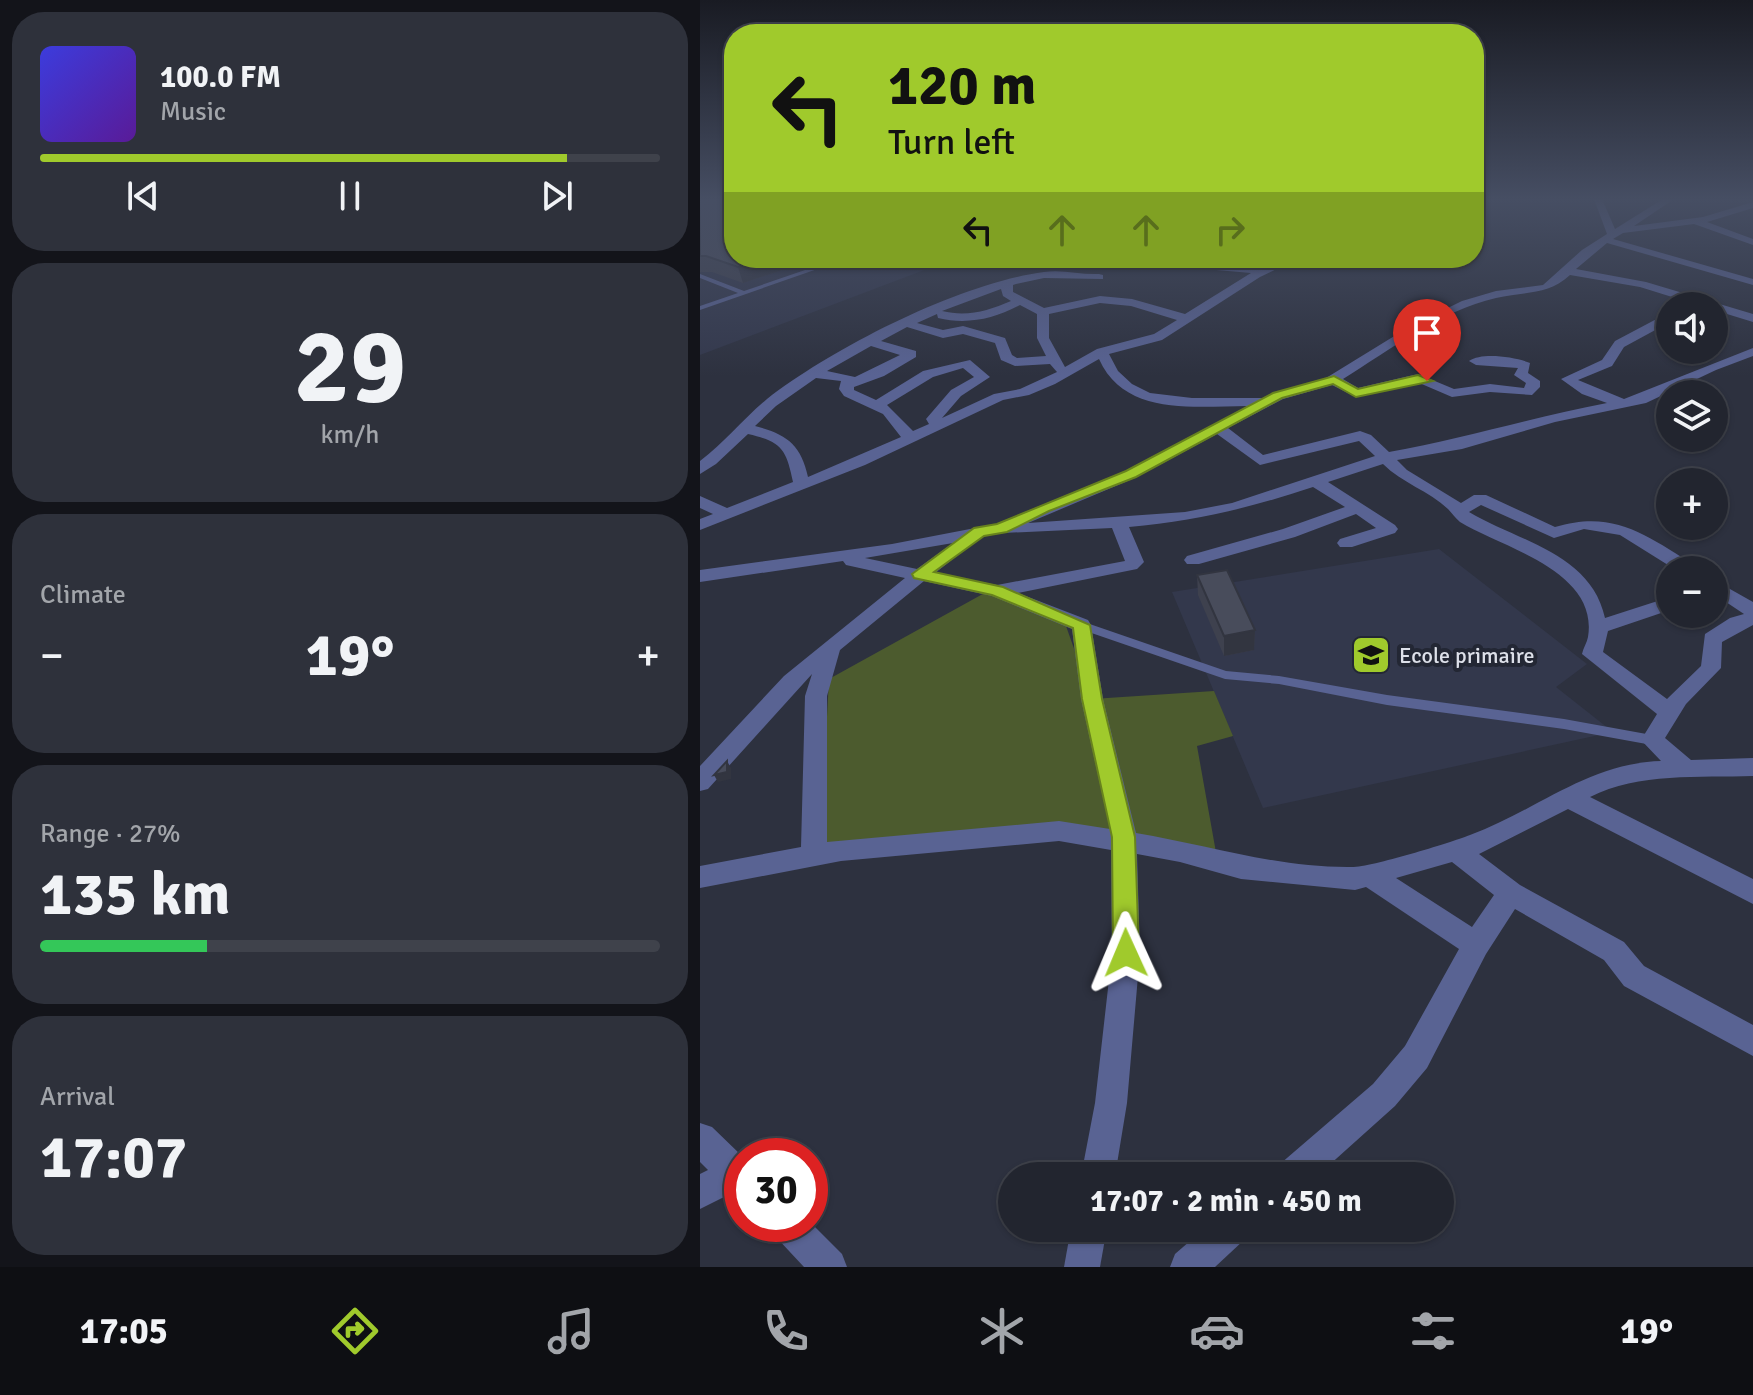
<!DOCTYPE html>
<meta charset="utf-8">
<style>
:root{--surface:#22252f;--page:#2e313b;--text:#f1f3f6;--muted:#a2a5aa;--line:#3f424b;--accent:#a0ca2c}
body{margin:0;font-family:Signika,sans-serif;background:var(--page);color:var(--text);height:100vh;display:flex;flex-direction:column;font-size:30px;white-space:nowrap}
*{box-sizing:border-box;margin:0}
p{font-size:26px;color:var(--muted)}
.icon{flex:none;width:44px;height:44px;fill:none;stroke:currentColor;stroke-width:2;stroke-linecap:round;stroke-linejoin:round}
.map{position:relative;flex:1;overflow:hidden}
.details{display:flex;flex-direction:column;gap:12px;padding:12px;background:#13141a;width:700px}
.details>*{flex:none}
.top-card{position:absolute;left:24px;top:24px;width:760px;height:244px;border-radius:32px;box-shadow:0 2px 6px #0004,0 0 0 2px var(--line);background:#a0ca2c;color:#111;overflow:hidden}
.buttons{position:absolute;left:956px;top:292px;display:grid;gap:16px}
.buttons a{display:grid;place-items:center;width:72px;height:72px;border-radius:50%;background:var(--surface);box-shadow:0 2px 6px #0004,0 0 0 2px var(--line);font-size:40px}
.speed{position:absolute;left:24px;top:1138px;display:flex;gap:16px;font-size:40px;font-weight:700;text-align:center}
.speed>*{display:grid;place-content:center;width:104px;height:104px;border-radius:50%;background:var(--surface);box-shadow:0 2px 6px #0004,0 0 0 2px var(--line);line-height:1}
.speed .limit{border:12px solid #d22;background:#fff;color:#111}
.pin{position:absolute;display:grid;place-items:center;width:68px;height:68px;color:#fff;margin:-82px -34px;border-radius:50% 50% 50% 0;rotate:-45deg;box-shadow:0 0 8px #0007}
.pin .icon{rotate:45deg}
.me{position:absolute;width:88px;margin:-44px;rotate:359deg;stroke-linejoin:round;filter:drop-shadow(0 0 6px #0008)}
.turn{display:flex;align-items:center;gap:28px;height:168px;padding:0 32px;font-size:36px}
.turn .icon{width:104px;height:104px;stroke-width:2.5}
.turn b{display:block;font-size:56px;line-height:68px}
.lanes{display:flex;align-items:center;height:76px;padding:0 32px;background:#0003;justify-content:center;gap:40px;direction:ltr}
.lanes .off{opacity:.35}
.big{font-size:60px;font-weight:700;line-height:1.1}
.details .tile{flex:1;display:flex;flex-direction:column;justify-content:center;gap:12px;min-width:0;padding:0 28px;border-radius:32px;background:var(--page)}
.details .dial{align-items:center;gap:0}
.dial b{font-size:104px;line-height:1}
.song{display:flex;align-items:center;gap:24px}
.cover{width:96px;height:96px;border-radius:12px;background:linear-gradient(135deg,hsl(240 70% 55%),hsl(270 70% 35%))}
.played{height:8px;border-radius:4px;background:linear-gradient(90deg,var(--accent) 85%,var(--line) 85%)}
.keys{display:flex;justify-content:space-around;direction:ltr}
.heat{display:flex;justify-content:space-between;align-items:center;font-size:44px;direction:ltr}
.charge{height:12px;border-radius:6px;background:linear-gradient(90deg,#34c759 27%,var(--line) 0)}
.trip{position:absolute;left:298px;top:1162px;width:456px;height:80px;border-radius:40px;background:var(--surface);box-shadow:0 2px 6px #0004,0 0 0 2px var(--line);font-weight:700;line-height:80px;text-align:center}
.tab-bar{display:flex;height:128px;justify-content:space-around;align-items:center;background:#0e0f13;color:var(--muted)}
.tab-bar .icon{width:56px;height:56px}
.tab-bar .selected{color:var(--accent)}
.tab-bar b{font-size:36px;color:var(--text)}
main{display:flex;flex:1;min-height:0}
.map>svg:first-child{display:block}
</style>
<main>
<section class="details">
<div class="tile">
<div class="song"><i class="cover"></i><div><b>100.0 FM</b><p>Music</p></div></div>
<div class="played"></div>
<div class="keys"><svg class="icon" aria-label="previous" viewBox="0 0 24 24"><path d="M18 5L8 12l10 7zM5 5v14"/></svg><svg class="icon" aria-label="pause" viewBox="0 0 24 24"><path d="M8 5v14M16 5v14"/></svg><svg class="icon" aria-label="next" viewBox="0 0 24 24"><path d="M6 5l10 7-10 7zM19 5v14"/></svg></div>
</div>
<div class="tile dial"><b>29</b><p>km/h</p></div>
<div class="tile"><p>Climate</p>
<div class="heat"><a>−</a><b class="big">19°</b><a>+</a></div>
</div>
<div class="tile"><p>Range · 27%</p><b class="big">135 km</b><div class="charge"></div></div>
<div class="tile"><p>Arrival</p><b class="big">17:07</b></div>
</section>
<div class="map">
<svg width="1053" height="1267" viewBox="0 0 1053 1267">
<rect width="100%" height="100%" fill="#2d313f"/>
<g fill="#33384c">
<polygon points="0,199 34,258 256,258 0,355"/>
<polygon points="739,549 887,664 856,687 913,732 563,808 472,592"/>
</g>
<polygon fill="#4c5b2e" points="290,590 361,612 392,699 514,691 533,736 497,746 517,858 357,825 120,848 129,679"/>
<g fill="none" stroke-linecap="round" stroke-linejoin="round">
<g fill="#596393" fill-rule="evenodd">
<polygon points="140,258 149,258 0,310 0,306 38,293 0,278 0,274 44,291"/>
<polygon points="381,621 526,671 579,676 687,695 864,719 952,735 957,736 959,740 957,744 952,745 864,729 687,705 579,684 525,679 377,628 375,625 377,622"/>
</g>
<g fill="#596393" fill-rule="evenodd">
<path d="M894 199H902L915 229 963 199H974L934 226 1003 217 1053 202V208L1007 222 1053 239V245L994 224 923 233 913 239 1053 279V285L907 243 876 269 946 282 1053 314V322L1014 310V306H1001L940 287 870 275C848 296 824 291 796 298 740 311 690 350 643 379L658 388 718 374 754 389 790 384 824 388 826 383 814 375 818 368 776 365 769 361C782 352 815 357 830 363L828 373 840 381V387L832 395 790 392 752 397 717 382 656 397 632 385 583 399 528 428 563 455 660 431 671 435 689 452C763 439 833 417 907 403L882 394 861 379 902 360 915 341 966 314 970 313V322L924 347 912 366 878 380 924 399 1053 348V356L1016 370 946 403 855 422 762 449 697 460 707 470 761 503 774 495H786L855 527C915 509 947 536 996 566L998 570H976L920 535 884 529 854 538 781 505 769 512C817 541 891 553 905 618L970 597V610L908 631 903 652 967 699 1001 666 1005 634 1030 618 1044 614 1014 594V580L1053 602V625L1022 642 1021 668 986 704 965 738 991 760 1053 758V776C999 778 939 772 890 797L1053 879V904L868 809 779 854 820 885 924 942 944 966 1053 1025V1056L924 986 904 960 815 909 786 954 727 1068 695 1106 617 1176H575L580 1164 673 1084 705 1046 759 949 666 887 655 890 541 879 480 862 437 854 440 953 427 1103 415 1176H381L395 1103 412 953 411 850 359 841 141 861 0 888V866L101 847 105 696 112 674 8 789 0 791V766L84 676 205 578 146 565 143 561 0 582V570L192 544 296 524 425 471 548 406C495 406 425 417 399 359L355 384 329 395 303 400 165 465 0 530V519L13 514 0 508V496L27 508 93 482C86 449 82 442 48 434L16 464 0 474V461C25 442 43 419 67 399 134 347 260 283 344 272 362 269 381 275 399 274L403 275V279L344 278 316 284 313 285V292L344 308 400 296 432 299 485 314 551 273 493 268 496 258H506L504 263 563 268 585 258H599L560 277 462 340 409 354 418 371 432 384 450 393 492 398H563L626 378 709 327 762 301 796 291 843 285 882 250 907 234ZM301 289 303 296 311 301C288 311 267 317 242 311ZM400 303 431 306 477 320 454 334 397 349 365 367 349 338V314ZM320 305 337 314V338L346 356 317 358 312 355 305 338 263 326 243 330 217 323 237 314 238 318C267 325 294 319 320 305ZM207 327 243 338 263 334 295 343 301 360 315 366 350 364 357 372 320 389 294 394 242 418 261 396 290 377 270 360 223 371 176 400 154 390V387L184 376 216 357V351L181 341ZM171 346 200 355 155 377 127 371ZM263 368 274 377 251 390 226 419 229 424 213 431 187 405 233 377ZM116 378 141 381 139 389 144 396 183 414 201 437 108 477C101 444 86 434 55 426L76 406ZM517 434 560 465 659 441 675 456 532 503 485 512 328 523 437 477ZM683 464C702 483 729 491 748 509 752 513 755 518 760 522 800 547 899 570 888 637 887 643 883 648 882 654L957 714 941 740 961 761C888 763 836 811 770 835 749 843 672 867 652 867 578 868 508 845 436 833L403 699 391 625 388 620 318 593 437 569 444 562 429 527C496 521 550 508 613 487L645 507 583 529 487 556 484 560 487 564H499L595 537 656 514 676 528 640 539 637 543 640 547H652L695 533 698 529 695 525 628 482ZM412 528 425 561 297 585 235 573 281 537 303 533ZM253 543 217 569 165 558ZM224 581 292 596 372 629 381 699 410 829 359 821 127 842V696L140 650ZM752 862 794 895 772 927 696 878Z"/>
<polygon points="0,1123 12,1127 42,1156 42,1196 34,1192 0,1209 0,1174 8,1170 0,1162"/>
<polygon points="110,1222 142,1254 147,1267 104,1267 75,1236 70,1224"/>
<polygon points="371,1228 407,1228 400,1267 364,1267"/>
<polygon points="505,1228 550,1228 544,1240 515,1267 470,1267 475,1254"/>
</g>
</g>
<g fill="#3e414e">
<polygon points="0,199 34,258 118,258 43,283 12,272 0,272"/>
<polygon points="497,575 555,630 554,650 524,656 498,595"/>
</g>
<g fill="#323540">
<polygon points="65,258 118,258 43,283 38,267"/>
<polygon points="555,630 554,650 524,656 524,636"/>
<polygon points="27,761 31,768 31,779 18,782 14,775"/>
</g>
<g fill="#484c5b" stroke="#323540" stroke-width="2">
<polygon points="0,199 34,199 34,258 65,258 38,267 6,256 0,256"/>
<polygon points="527,570 555,630 524,636 497,575"/>
<polygon points="27,761 27,772 14,775"/>
</g>
<linearGradient id="sky" x2="0" y2="1"><stop stop-color="#191b23"/><stop offset="0.53" stop-color="#464e63"/><stop offset="1" stop-color="#464e63" stop-opacity="0"/></linearGradient>
<rect width="1053" height="376" fill="url(#sky)"/>
<polygon fill="#a0ca2c" stroke="#68831d" stroke-width="2" points="718,375 733,381 656,397 633,384 582,398 436,477 349,511 307,532 284,536 234,572 303,587 390,625 402,699 435,837 439,953 435,962 426,965 417,962 413,953 412,837 382,699 373,628 292,595 214,578 212,574 274,528 297,524 426,471 573,393 634,376 658,389"/>
<defs>
<g id="school-square" transform="scale(2)"><rect x="-9" y="-9" width="18" height="18" rx="4" fill="#a0ca2c" stroke="#232734"/><path d="M0-5L7-2L0 1L-7-2ZM-4 1L0 2.5L4 1V4Q0 6-4 4Z" fill="#111"/></g>
</defs>
<g fill-rule="evenodd">
<use href="#school-square" x="671" y="655"/>
</g>
<g text-anchor="middle" dominant-baseline="central" stroke-width="8" stroke-linejoin="round" paint-order="stroke">
<g font-size="22" fill="#dde0e9" stroke="#232734" text-anchor="start">
<text x="699" y="655">Ecole primaire</text>
</g>
</g>
</svg>
<div class="buttons">
<a><svg class="icon" aria-label="sound" viewBox="0 0 24 24"><path d="M4 9h4l5-4v14l-5-4H4zM17 9q2 3 0 6"/></svg></a>
<a><svg class="icon" aria-label="layers" viewBox="0 0 24 24"><path d="M12 4l9 5-9 5-9-5zM3 14l9 5 9-5"/></svg></a>
<a>+</a>
<a>−</a>
</div>
<div class="speed"><div class="limit">30</div></div>
<div class="pin" style="left:727px;top:381px;background:#d93025"><svg class="icon" aria-label="arrive" viewBox="0 0 24 24"><path d="M6 21V4h12l-3 4 3 4H6"/></svg></div>
<svg class="me" style="left:426px;top:953px" viewBox="-20 -20 40 40"><path d="M0-17L14 15 0 8-14 15z" fill="#a0ca2c" stroke="#fff" stroke-width="4"/></svg>
<div class="trip">17:07 · 2 min · 450 m</div>
<div class="top-card">
<div class="turn"><svg class="icon" aria-label="left" viewBox="0 0 24 24"><path d="M17 20v-9H6M10 6l-5 5 5 5"/></svg><div><b>120 m</b>Turn left</div></div>
<div class="lanes"><svg class="icon" aria-label="left" viewBox="0 0 24 24"><path d="M17 20v-9H6M10 6l-5 5 5 5"/></svg><svg class="icon off" aria-label="ahead" viewBox="0 0 24 24"><path d="M12 20V5M6 11l6-6 6 6"/></svg><svg class="icon off" aria-label="ahead" viewBox="0 0 24 24"><path d="M12 20V5M6 11l6-6 6 6"/></svg><svg class="icon off" aria-label="right" viewBox="0 0 24 24"><path d="M7 20v-9h11M14 6l5 5-5 5"/></svg></div>
</div>
</div>
</main>
<nav class="tab-bar">
<b>17:05</b>
<svg class="icon selected" aria-label="directions" viewBox="0 0 24 24"><path d="M12 3l9 9-9 9-9-9zM9 14v-3h6M13 9l2 2-2 2"/></svg>
<svg class="icon" aria-label="music" viewBox="0 0 24 24"><path d="M9 18V5l10-2v13"/><circle cx="6" cy="18" r="3"/><circle cx="16" cy="16" r="3"/></svg>
<svg class="icon" aria-label="phone" viewBox="0 0 24 24"><path d="M5 4h4l2 5-3 2q2 4 5 5l2-3 5 2v4C11 20 4 13 5 4z"/></svg>
<svg class="icon" aria-label="climate" viewBox="0 0 24 24"><path d="M12 3v18M4 7l16 10M4 17L20 7"/></svg>
<svg class="icon" aria-label="car" viewBox="0 0 24 24"><path d="M5 17H2v-5l4-1 3-4h7l3 4 3 1v5h-3M9 17h6M6 11h13"/><circle cx="7" cy="17" r="2"/><circle cx="17" cy="17" r="2"/></svg>
<svg class="icon" aria-label="filters" viewBox="0 0 24 24"><path d="M4 7h16M4 17h16"/><circle cx="9" cy="7" r="2"/><circle cx="15" cy="17" r="2"/></svg>
<b>19°</b>
</nav>
